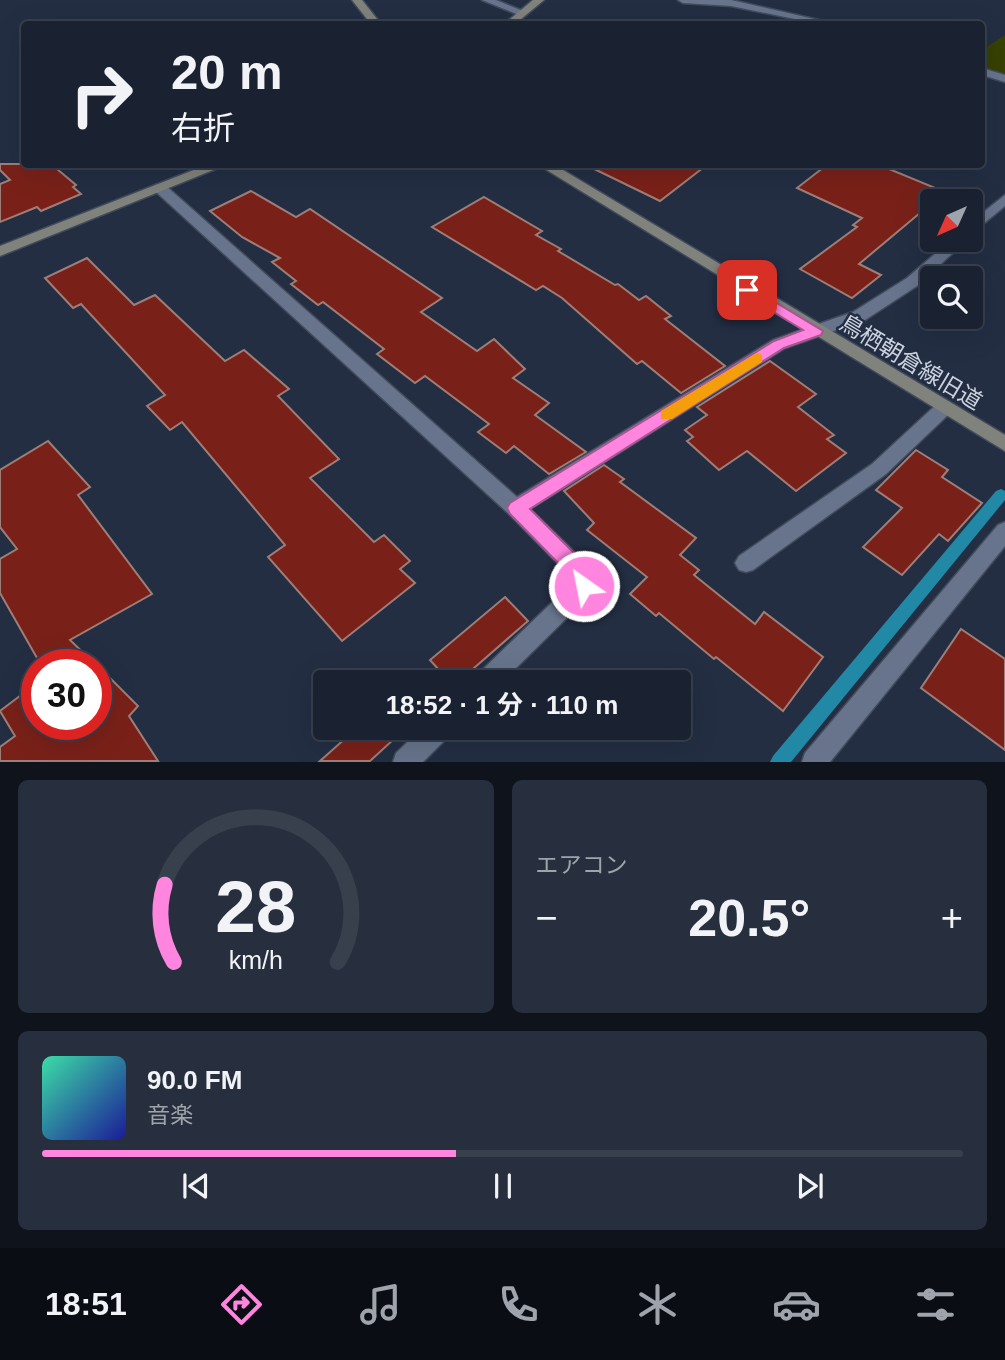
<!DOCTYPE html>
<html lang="ja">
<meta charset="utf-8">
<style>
:root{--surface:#1a2232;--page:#272f3e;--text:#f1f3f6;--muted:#9fa4ac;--line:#383f4d;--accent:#ff85df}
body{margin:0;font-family:Helvetica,"Noto Sans JP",sans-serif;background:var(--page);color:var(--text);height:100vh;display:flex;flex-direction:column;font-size:26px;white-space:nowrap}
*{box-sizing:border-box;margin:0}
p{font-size:23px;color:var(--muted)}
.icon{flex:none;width:38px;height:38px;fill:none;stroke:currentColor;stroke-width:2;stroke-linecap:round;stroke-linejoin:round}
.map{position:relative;height:762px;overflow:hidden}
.panel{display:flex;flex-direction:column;gap:18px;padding:18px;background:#0e131c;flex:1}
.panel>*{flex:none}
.banner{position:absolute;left:21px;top:21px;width:964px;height:147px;border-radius:7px;box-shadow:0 7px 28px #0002,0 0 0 2px var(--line);background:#1a2232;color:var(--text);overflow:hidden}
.needle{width:46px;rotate:225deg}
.buttons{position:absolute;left:920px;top:189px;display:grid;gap:14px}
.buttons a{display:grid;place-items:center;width:63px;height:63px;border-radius:7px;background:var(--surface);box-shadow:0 7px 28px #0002,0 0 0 2px var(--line);font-size:35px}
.speed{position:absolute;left:21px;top:649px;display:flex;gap:14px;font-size:35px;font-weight:700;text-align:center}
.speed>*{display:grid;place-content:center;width:91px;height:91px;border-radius:50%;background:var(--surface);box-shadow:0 7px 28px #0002,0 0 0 2px var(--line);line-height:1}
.speed .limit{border:10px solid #d22;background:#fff;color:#111}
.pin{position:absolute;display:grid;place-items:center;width:60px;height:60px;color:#fff;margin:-30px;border-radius:14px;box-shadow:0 4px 10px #0006}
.me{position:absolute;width:77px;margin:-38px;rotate:327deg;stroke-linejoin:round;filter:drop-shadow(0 0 5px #0008)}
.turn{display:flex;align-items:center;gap:24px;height:147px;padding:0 35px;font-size:32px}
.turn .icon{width:91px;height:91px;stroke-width:2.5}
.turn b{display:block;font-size:49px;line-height:60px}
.big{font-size:52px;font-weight:700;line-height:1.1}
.panel .tile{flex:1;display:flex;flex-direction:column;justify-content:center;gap:10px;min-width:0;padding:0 24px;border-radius:10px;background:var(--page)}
.panel .dial{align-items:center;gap:0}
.dial svg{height:182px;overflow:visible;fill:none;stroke:var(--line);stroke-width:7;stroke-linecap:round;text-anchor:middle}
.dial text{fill:var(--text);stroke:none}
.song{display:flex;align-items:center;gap:21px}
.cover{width:84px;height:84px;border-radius:10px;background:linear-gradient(135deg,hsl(160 70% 55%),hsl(240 70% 35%))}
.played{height:7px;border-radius:4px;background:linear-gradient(90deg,var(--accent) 45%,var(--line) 45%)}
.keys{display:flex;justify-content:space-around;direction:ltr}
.heat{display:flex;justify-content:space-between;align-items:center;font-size:38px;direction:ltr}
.panel .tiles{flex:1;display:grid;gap:18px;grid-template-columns:1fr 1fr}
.tile:last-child{grid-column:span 2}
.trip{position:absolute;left:313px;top:670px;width:378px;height:70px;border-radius:7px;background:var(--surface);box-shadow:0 7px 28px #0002,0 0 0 2px var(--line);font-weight:700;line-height:70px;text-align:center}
.tabs{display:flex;height:112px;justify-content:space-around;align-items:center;background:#0a0e14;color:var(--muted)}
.tabs .icon{width:49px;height:49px}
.tabs .current{color:var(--accent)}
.tabs b{font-size:32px;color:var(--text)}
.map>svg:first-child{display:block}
</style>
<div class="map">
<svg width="1005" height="762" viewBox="0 0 1005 762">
<rect width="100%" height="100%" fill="#232e43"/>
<polygon fill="#374102" points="1005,35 1005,74 982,66 982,50"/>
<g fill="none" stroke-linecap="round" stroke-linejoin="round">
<polygon fill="#2188a5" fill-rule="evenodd" points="1001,489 1005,491 1005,500 791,762 770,762 773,756 996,491"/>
</g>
<g fill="#792119" stroke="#9e7e78" stroke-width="2">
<polygon points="0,164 51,164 76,185 73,187 81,194 41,211 37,207 0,222 0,184 10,180 0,170"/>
<polygon points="584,164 708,164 660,201"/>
<polygon points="828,164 877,164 945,192 859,264 881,275 852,298 800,269 857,227 853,225 862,218 797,188"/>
<polygon points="251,191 296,217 310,209 442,298 421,312 477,351 494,339 525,369 513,378 549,403 535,415 586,452 549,474 514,446 506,453 478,432 489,424 425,376 415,383 377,354 384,349 323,302 318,305 291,284 296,281 272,262 280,258 242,237 210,211"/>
<polygon points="484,197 542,231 536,235 561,249 558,251 615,285 618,284 639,300 646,296 671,316 665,319 725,366 681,393 642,361 637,364 562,298 543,286 536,290 432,227"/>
<polygon points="87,258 134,305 155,295 225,361 244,350 289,389 278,396 339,459 310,478 374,542 384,535 410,561 400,569 415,583 342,641 268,557 285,545 182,422 170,430 147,406 165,395 81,304 73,308 45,278"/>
<polygon points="770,361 816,394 798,407 834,435 827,439 846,453 796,491 747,451 719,470 687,441 693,437 685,430 707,415 697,407"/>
<polygon points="48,441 90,487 78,495 152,594 70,640 96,665 41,665 0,593 0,559 17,549 0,527 0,470"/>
<polygon points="916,450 948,470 942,477 982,503 948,541 939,534 902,575 863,547 902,508 876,490"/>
<polygon points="604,465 624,479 620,482 696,538 680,555 699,570 694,575 755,624 764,612 823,657 783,711 716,657 714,659 659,613 656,616 630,594 647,577 587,530 594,523 564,491"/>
<polygon points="505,597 528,621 458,682 450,682 430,660"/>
<polygon points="961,629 1005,659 1005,750 921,688"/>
<polygon points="96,664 138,706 129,716 158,761 0,761 0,747 15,736 0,711 37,683 37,724 96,724"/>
<polygon points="357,728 406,728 370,761 320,761"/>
</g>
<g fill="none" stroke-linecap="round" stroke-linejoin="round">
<g stroke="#414b5c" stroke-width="3">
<polygon id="lane" points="944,401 950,403 953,408 950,413 886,474 753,570 746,572 739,570 735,563 739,556 872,464 938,403"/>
</g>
<g stroke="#414b5c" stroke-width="3">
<g id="street">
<polygon points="482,0 496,0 528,13 519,15"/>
<polygon points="678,0 731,0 836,24 819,24 731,6 683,3"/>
<polygon points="982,68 1005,75 1005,82 982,75"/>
<polygon points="160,184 165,185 517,497 773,340 853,312 907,278 951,240 967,240 917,286 865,320 785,348 530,509 588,565 595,586 592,593 502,682 474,682 478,674 572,583 571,577 509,514 155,191 155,185"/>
<polygon points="1005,195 1005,206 971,234 971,222"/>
<polygon points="1005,522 1005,546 830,762 802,762 805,753 998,525"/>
<polygon points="422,728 451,728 448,737 423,762 393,762 396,753"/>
</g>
</g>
<g stroke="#414b5c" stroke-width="3">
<g id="secondary">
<polygon points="352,0 362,0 381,24 371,24"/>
<polygon points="533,0 544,0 515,24 504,24"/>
<polygon points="209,164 228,164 0,256 0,246"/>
<polygon points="537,164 553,164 1005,435 1005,451"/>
</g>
</g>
<use href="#lane" fill="#67748c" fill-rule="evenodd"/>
<use href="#street" fill="#67748c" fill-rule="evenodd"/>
<use href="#secondary" fill="#80827c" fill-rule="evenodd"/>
</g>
<polygon fill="#ff85df" stroke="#a65691" stroke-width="2" points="747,285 823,331 821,335 784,348 530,509 587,566 594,586 591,592 584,595 577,592 571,576 510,514 507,508 510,503 774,341 803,330 742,293 740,290"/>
<polygon fill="#f59e0b" points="757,353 762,354 762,362 672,419 661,419 661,411"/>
<g text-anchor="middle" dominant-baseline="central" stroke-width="5" stroke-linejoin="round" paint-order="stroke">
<g font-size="23" fill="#cbd2e0" stroke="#232e43">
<text transform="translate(911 362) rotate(31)">鳥栖朝倉線旧道</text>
</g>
</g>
</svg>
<div class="buttons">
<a><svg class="needle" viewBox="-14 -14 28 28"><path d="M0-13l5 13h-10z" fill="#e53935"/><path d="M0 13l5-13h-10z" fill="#9fa4ac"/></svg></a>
<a><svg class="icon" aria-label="search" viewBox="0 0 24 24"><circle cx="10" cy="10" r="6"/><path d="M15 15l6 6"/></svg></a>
</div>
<div class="speed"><div class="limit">30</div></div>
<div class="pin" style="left:747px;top:290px;background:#d93025"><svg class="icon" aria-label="arrive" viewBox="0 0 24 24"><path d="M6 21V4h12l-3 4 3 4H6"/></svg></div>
<svg class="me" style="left:584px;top:586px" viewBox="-20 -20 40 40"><circle r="17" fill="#ff85df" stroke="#fff" stroke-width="3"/><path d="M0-11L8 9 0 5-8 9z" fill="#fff"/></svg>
<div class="trip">18:52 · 1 分 · 110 m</div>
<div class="banner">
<div class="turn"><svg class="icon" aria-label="right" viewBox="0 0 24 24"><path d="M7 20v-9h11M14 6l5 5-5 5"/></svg><div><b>20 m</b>右折</div></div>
</div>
</div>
<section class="panel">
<div class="tiles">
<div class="tile dial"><svg viewBox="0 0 100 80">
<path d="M14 69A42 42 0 1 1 86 69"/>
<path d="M14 69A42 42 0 0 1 10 35" stroke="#ff85df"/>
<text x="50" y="56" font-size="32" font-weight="700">28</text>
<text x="50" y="72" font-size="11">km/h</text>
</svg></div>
<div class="tile"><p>エアコン</p>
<div class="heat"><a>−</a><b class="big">20.5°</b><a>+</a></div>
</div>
<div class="tile">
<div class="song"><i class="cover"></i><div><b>90.0 FM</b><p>音楽</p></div></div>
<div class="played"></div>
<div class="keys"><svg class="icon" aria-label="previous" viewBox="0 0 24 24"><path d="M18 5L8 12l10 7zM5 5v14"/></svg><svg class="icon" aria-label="pause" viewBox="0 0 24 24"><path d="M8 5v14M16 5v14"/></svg><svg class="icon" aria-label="next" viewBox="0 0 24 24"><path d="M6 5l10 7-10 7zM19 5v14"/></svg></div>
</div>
</div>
</section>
<nav class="tabs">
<b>18:51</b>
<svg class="icon current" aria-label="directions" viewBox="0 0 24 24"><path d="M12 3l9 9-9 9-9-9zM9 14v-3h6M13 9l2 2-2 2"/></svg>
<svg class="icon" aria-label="music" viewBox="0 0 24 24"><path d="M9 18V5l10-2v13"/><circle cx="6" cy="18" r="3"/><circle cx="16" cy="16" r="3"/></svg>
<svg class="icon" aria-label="phone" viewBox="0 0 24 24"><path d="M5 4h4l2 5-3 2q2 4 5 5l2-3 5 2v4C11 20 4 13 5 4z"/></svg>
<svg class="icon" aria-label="climate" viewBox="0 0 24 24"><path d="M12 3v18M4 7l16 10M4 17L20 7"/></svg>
<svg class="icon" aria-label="car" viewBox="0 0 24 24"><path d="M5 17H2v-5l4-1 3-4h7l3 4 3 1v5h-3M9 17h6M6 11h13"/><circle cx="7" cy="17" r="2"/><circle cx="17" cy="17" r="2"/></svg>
<svg class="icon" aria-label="filters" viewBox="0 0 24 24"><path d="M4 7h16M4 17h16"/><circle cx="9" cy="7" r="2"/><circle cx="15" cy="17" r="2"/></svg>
</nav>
